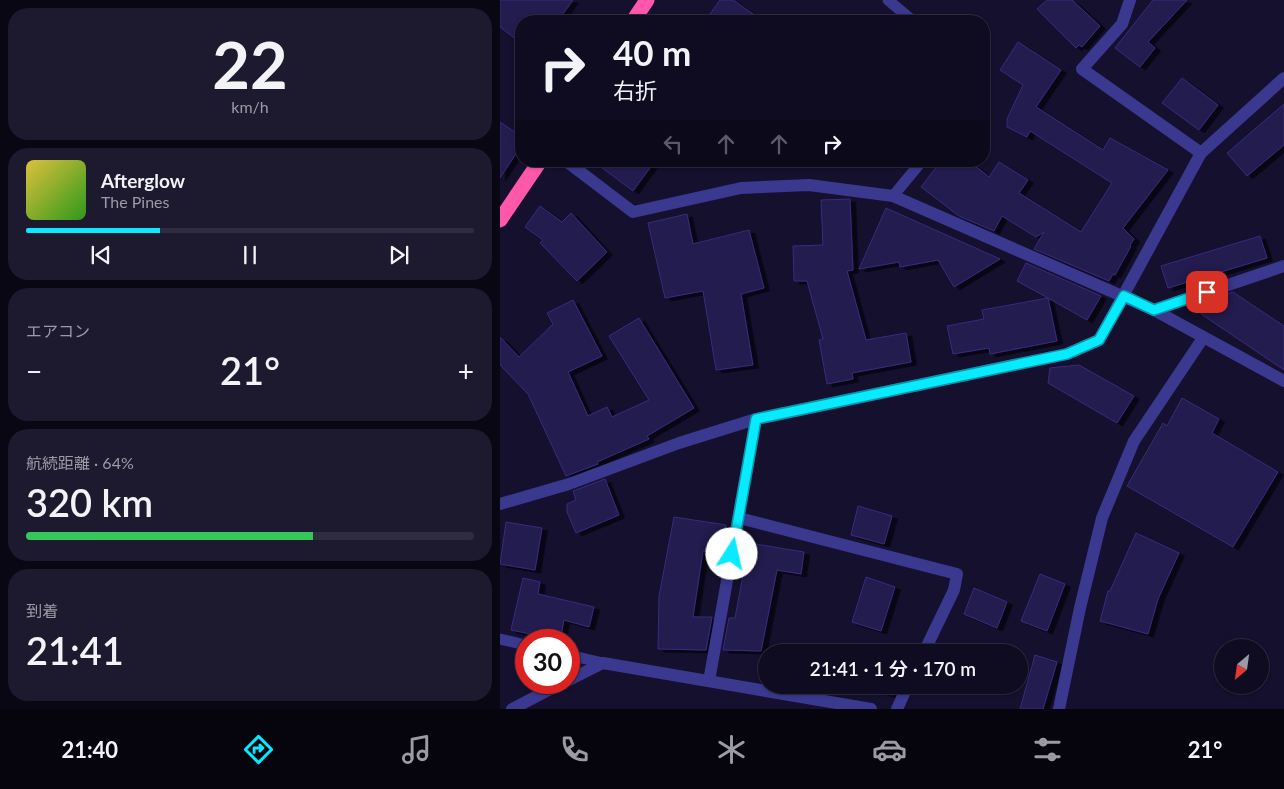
<!DOCTYPE html>
<html lang="ja">
<meta charset="utf-8">
<style>
:root{--surface:#0f0c22;--page:#1d1a2f;--text:#f1f3f6;--muted:#9b9ba5;--line:#2f2c40;--accent:#08eaff}
body{margin:0;font-family:Lato,"Noto Sans JP",sans-serif;background:var(--page);color:var(--text);height:100vh;display:flex;flex-direction:column;font-size:19px;white-space:nowrap}
*{box-sizing:border-box;margin:0}
p{font-size:16px;color:var(--muted)}
.icon{flex:none;width:28px;height:28px;fill:none;stroke:currentColor;stroke-width:2;stroke-linecap:round;stroke-linejoin:round}
.map{position:relative;flex:1;overflow:hidden}
.sheet{display:flex;flex-direction:column;gap:8px;padding:8px;background:#080713;width:500px}
.sheet>*{flex:none}
.top-card{position:absolute;left:15px;top:15px;width:475px;height:152px;border-radius:20px;box-shadow:0 1px 4px #0004,0 0 0 1px var(--line);background:#0f0c22;color:var(--text);overflow:hidden}
.needle{width:32px;rotate:209deg}
.controls{position:absolute;left:714px;top:639px;display:grid;gap:10px}
.controls a{display:grid;place-items:center;width:55px;height:55px;border-radius:50%;background:var(--surface);box-shadow:0 1px 4px #0004,0 0 0 1px var(--line);font-size:25px}
.speed{position:absolute;left:15px;top:629px;display:flex;gap:10px;font-size:25px;font-weight:700;text-align:center}
.speed>*{display:grid;place-content:center;width:65px;height:65px;border-radius:50%;background:var(--surface);box-shadow:0 1px 4px #0004,0 0 0 1px var(--line);line-height:1}
.speed .limit{border:8px solid #d22;background:#fff;color:#111}
.pin{position:absolute;display:grid;place-items:center;width:42px;height:42px;color:#fff;margin:-21px;border-radius:10px;box-shadow:0 2px 8px #0006}
.me{position:absolute;width:55px;margin:-28px;rotate:10deg;stroke-linejoin:round;filter:drop-shadow(0 0 4px #0008)}
.turn{display:flex;align-items:center;gap:18px;height:105px;padding:0 15px;font-size:22px}
.turn .icon{width:65px;height:65px;stroke-width:2.5}
.turn b{display:block;font-size:35px;line-height:42px}
.lanes{display:flex;align-items:center;height:48px;padding:0 15px;background:#0003;justify-content:center;gap:25px;direction:ltr}
.lanes .off{opacity:.35}
.big{font-size:38px;font-weight:600;line-height:1.1}
.sheet .card{flex:1;display:flex;flex-direction:column;justify-content:center;gap:8px;min-width:0;padding:0 18px;border-radius:20px;background:var(--page)}
.sheet .dial{align-items:center;gap:0}
.dial b{font-size:65px;line-height:1}
.song{display:flex;align-items:center;gap:15px}
.cover{width:60px;height:60px;border-radius:8px;background:linear-gradient(135deg,hsl(50 70% 55%),hsl(110 70% 35%))}
.played{height:5px;border-radius:2px;background:linear-gradient(90deg,var(--accent) 30%,var(--line) 30%)}
.keys{display:flex;justify-content:space-around;direction:ltr}
.heat{display:flex;justify-content:space-between;align-items:center;font-size:28px;direction:ltr}
.charge{height:8px;border-radius:4px;background:linear-gradient(90deg,#34c759 64%,var(--line) 0)}
.trip{position:absolute;left:258px;top:644px;width:270px;height:50px;border-radius:25px;background:var(--surface);box-shadow:0 1px 4px #0004,0 0 0 1px var(--line);font-weight:600;line-height:50px;text-align:center}
.tabs{display:flex;height:80px;justify-content:space-around;align-items:center;background:#06050e;color:var(--muted)}
.tabs .icon{width:35px;height:35px}
.tabs .on{color:var(--accent)}
.tabs b{font-size:22px;color:var(--text)}
main{display:flex;flex:1;min-height:0}
.map>svg:first-child{display:block}
</style>
<main>
<section class="sheet">
<div class="card dial"><b>22</b><p>km/h</p></div>
<div class="card">
<div class="song"><i class="cover"></i><div><b>Afterglow</b><p>The Pines</p></div></div>
<div class="played"></div>
<div class="keys"><svg class="icon" aria-label="previous" viewBox="0 0 24 24"><path d="M18 5L8 12l10 7zM5 5v14"/></svg><svg class="icon" aria-label="pause" viewBox="0 0 24 24"><path d="M8 5v14M16 5v14"/></svg><svg class="icon" aria-label="next" viewBox="0 0 24 24"><path d="M6 5l10 7-10 7zM19 5v14"/></svg></div>
</div>
<div class="card"><p>エアコン</p>
<div class="heat"><a>−</a><b class="big">21°</b><a>+</a></div>
</div>
<div class="card"><p>航続距離 · 64%</p><b class="big">320 km</b><div class="charge"></div></div>
<div class="card"><p>到着</p><b class="big">21:41</b></div>
</section>
<div class="map">
<svg width="784" height="709" viewBox="0 0 784 709">
<defs>
<filter id="shadow"><feDropShadow dx="5.5" dy="3" stdDeviation="0" flood-color="#0009"/></filter>
</defs>
<rect width="100%" height="100%" fill="#14102e"/>
<g fill="#241a50" stroke="#3a2b7d" filter="url(#shadow)">
<polygon points="0,0 73,0 58,21 21,21 21,43 0,27"/>
<polygon points="220,0 233,0 263,21 205,21"/>
<polygon points="547,0 572,0 600,26 582,47 579,45 576,48 537,9"/>
<polygon points="653,0 687,0 648,42 655,48 640,67 615,48"/>
<polygon points="518,42 561,70 536,107 603,150 610,138 668,170 623,228 634,239 630,245 631,246 615,275 613,274 609,281 534,249 544,232 536,237 502,216 494,231 459,216 421,187 441,161 469,161 489,177 499,162 528,180 519,193 581,232 612,183 530,131 527,137 507,127 507,119 523,85 500,70"/>
<polygon points="682,78 718,105 699,130 662,103"/>
<polygon points="784,104 784,145 747,176 727,153"/>
<polygon points="0,122 21,136 21,146 0,178"/>
<polygon points="93,161 155,161 133,191"/>
<polygon points="350,199 353,270 347,271 366,340 406,333 411,362 352,373 353,379 327,384 319,340 323,339 307,281 294,281 293,246 323,245 321,200"/>
<polygon points="40,206 62,222 71,213 107,252 77,281 40,243 43,240 25,227"/>
<polygon points="386,208 500,259 454,287 438,260 400,267 399,262 359,269"/>
<polygon points="187,214 193,244 249,230 264,288 241,294 253,365 216,370 203,291 165,298 148,223"/>
<polygon points="760,236 767,258 668,288 661,266"/>
<polygon points="526,263 601,296 587,320 548,298 557,341 490,354 489,348 453,354 447,326 484,319 482,310 548,298 517,281"/>
<polygon points="733,292 784,326 784,370 701,314 711,299"/>
<polygon points="73,300 102,356 68,372 88,416 107,407 112,417 149,400 109,336 139,318 194,408 147,436 149,439 97,462 98,464 66,476 28,394 0,365 0,337 19,357 53,324 47,313"/>
<polygon points="579,365 634,396 617,423 548,383 550,368"/>
<polygon points="682,398 719,419 712,433 778,472 733,547 627,486 663,423 667,426"/>
<polygon points="105,479 119,515 76,533 67,512 67,504 76,500 73,491"/>
<polygon points="358,506 392,516 384,544 351,535"/>
<polygon points="174,517 226,525 222,554 203,551 193,617 212,617 206,650 158,649 159,596"/>
<polygon points="6,522 42,528 35,570 0,564"/>
<polygon points="636,533 679,553 658,599 648,634 600,621 608,591 610,591"/>
<polygon points="249,543 304,552 301,574 277,570 261,651 223,650 229,618 235,618"/>
<polygon points="540,574 565,584 547,631 521,621"/>
<polygon points="366,577 395,587 381,631 352,622"/>
<polygon points="23,578 40,582 38,594 94,607 89,627 64,620 60,640 11,630"/>
<polygon points="474,588 507,602 497,628 464,614"/>
<polygon points="290,644 317,650 317,652 270,652"/>
<polygon points="535,655 557,662 543,709 520,709"/>
<polygon points="359,685 395,685 392,695"/>
</g>
<g fill="none" stroke-linecap="round" stroke-linejoin="round">
<g stroke="#3a388f" stroke-width="11">
<polyline points="388,0 413,21"/>
<polyline points="393,196 422,161"/>
<polyline points="0,639 26,645"/>
<polyline points="69,655 103,663"/>
</g>
<g stroke="#3a388f" stroke-width="12">
<polyline points="630,0 622,24 582,69 701,153"/>
<polyline points="66,161 133,212 241,188 309,185 393,196 654,310 784,381"/>
<polyline points="654,310 784,266"/>
<polyline points="0,504 69,484 179,443 256,419 567,354 599,340 701,153 784,78"/>
<polyline points="239,518 457,574 454,590 424,652"/>
<polyline points="69,680 103,663 371,709"/>
<polyline points="209,681 256,419"/>
<polyline points="12,709 64,682"/>
<polyline points="397,709 408,685"/>
<polyline points="559,709 580,608 602,518 634,441 703,338"/>
</g>
<g stroke="#ff57aa" stroke-width="15">
<polyline points="133,21 147,0"/>
<polyline points="0,220 40,161"/>
</g>
</g>
<g fill="none" stroke-linecap="round" stroke-linejoin="round">
<g stroke="#0598a6" stroke-width="12">
<polyline id="route" points="232,554 256,419 567,354 599,340 624,296 654,310 707,292"/>
</g>
<use href="#route" stroke="#08eaff" stroke-width="9"/>
</g>
</svg>
<div class="controls">
<a><svg class="needle" viewBox="-14 -14 28 28"><path d="M0-13l5 13h-10z" fill="#e53935"/><path d="M0 13l5-13h-10z" fill="#9b9ba5"/></svg></a>
</div>
<div class="speed"><div class="limit">30</div></div>
<div class="pin" style="left:707px;top:292px;background:#d93025"><svg class="icon" aria-label="arrive" viewBox="0 0 24 24"><path d="M6 21V4h12l-3 4 3 4H6"/></svg></div>
<svg class="me" style="left:232px;top:554px" viewBox="-20 -20 40 40"><circle r="19" fill="#fff"/><path d="M0-13L10 11 0 6-10 11z" fill="#08eaff"/></svg>
<div class="trip">21:41 · 1 分 · 170 m</div>
<div class="top-card">
<div class="turn"><svg class="icon" aria-label="right" viewBox="0 0 24 24"><path d="M7 20v-9h11M14 6l5 5-5 5"/></svg><div><b>40 m</b>右折</div></div>
<div class="lanes"><svg class="icon off" aria-label="left" viewBox="0 0 24 24"><path d="M17 20v-9H6M10 6l-5 5 5 5"/></svg><svg class="icon off" aria-label="ahead" viewBox="0 0 24 24"><path d="M12 20V5M6 11l6-6 6 6"/></svg><svg class="icon off" aria-label="ahead" viewBox="0 0 24 24"><path d="M12 20V5M6 11l6-6 6 6"/></svg><svg class="icon" aria-label="right" viewBox="0 0 24 24"><path d="M7 20v-9h11M14 6l5 5-5 5"/></svg></div>
</div>
</div>
</main>
<nav class="tabs">
<b>21:40</b>
<svg class="icon on" aria-label="directions" viewBox="0 0 24 24"><path d="M12 3l9 9-9 9-9-9zM9 14v-3h6M13 9l2 2-2 2"/></svg>
<svg class="icon" aria-label="music" viewBox="0 0 24 24"><path d="M9 18V5l10-2v13"/><circle cx="6" cy="18" r="3"/><circle cx="16" cy="16" r="3"/></svg>
<svg class="icon" aria-label="phone" viewBox="0 0 24 24"><path d="M5 4h4l2 5-3 2q2 4 5 5l2-3 5 2v4C11 20 4 13 5 4z"/></svg>
<svg class="icon" aria-label="climate" viewBox="0 0 24 24"><path d="M12 3v18M4 7l16 10M4 17L20 7"/></svg>
<svg class="icon" aria-label="car" viewBox="0 0 24 24"><path d="M5 17H2v-5l4-1 3-4h7l3 4 3 1v5h-3M9 17h6M6 11h13"/><circle cx="7" cy="17" r="2"/><circle cx="17" cy="17" r="2"/></svg>
<svg class="icon" aria-label="filters" viewBox="0 0 24 24"><path d="M4 7h16M4 17h16"/><circle cx="9" cy="7" r="2"/><circle cx="15" cy="17" r="2"/></svg>
<b>21°</b>
</nav>
